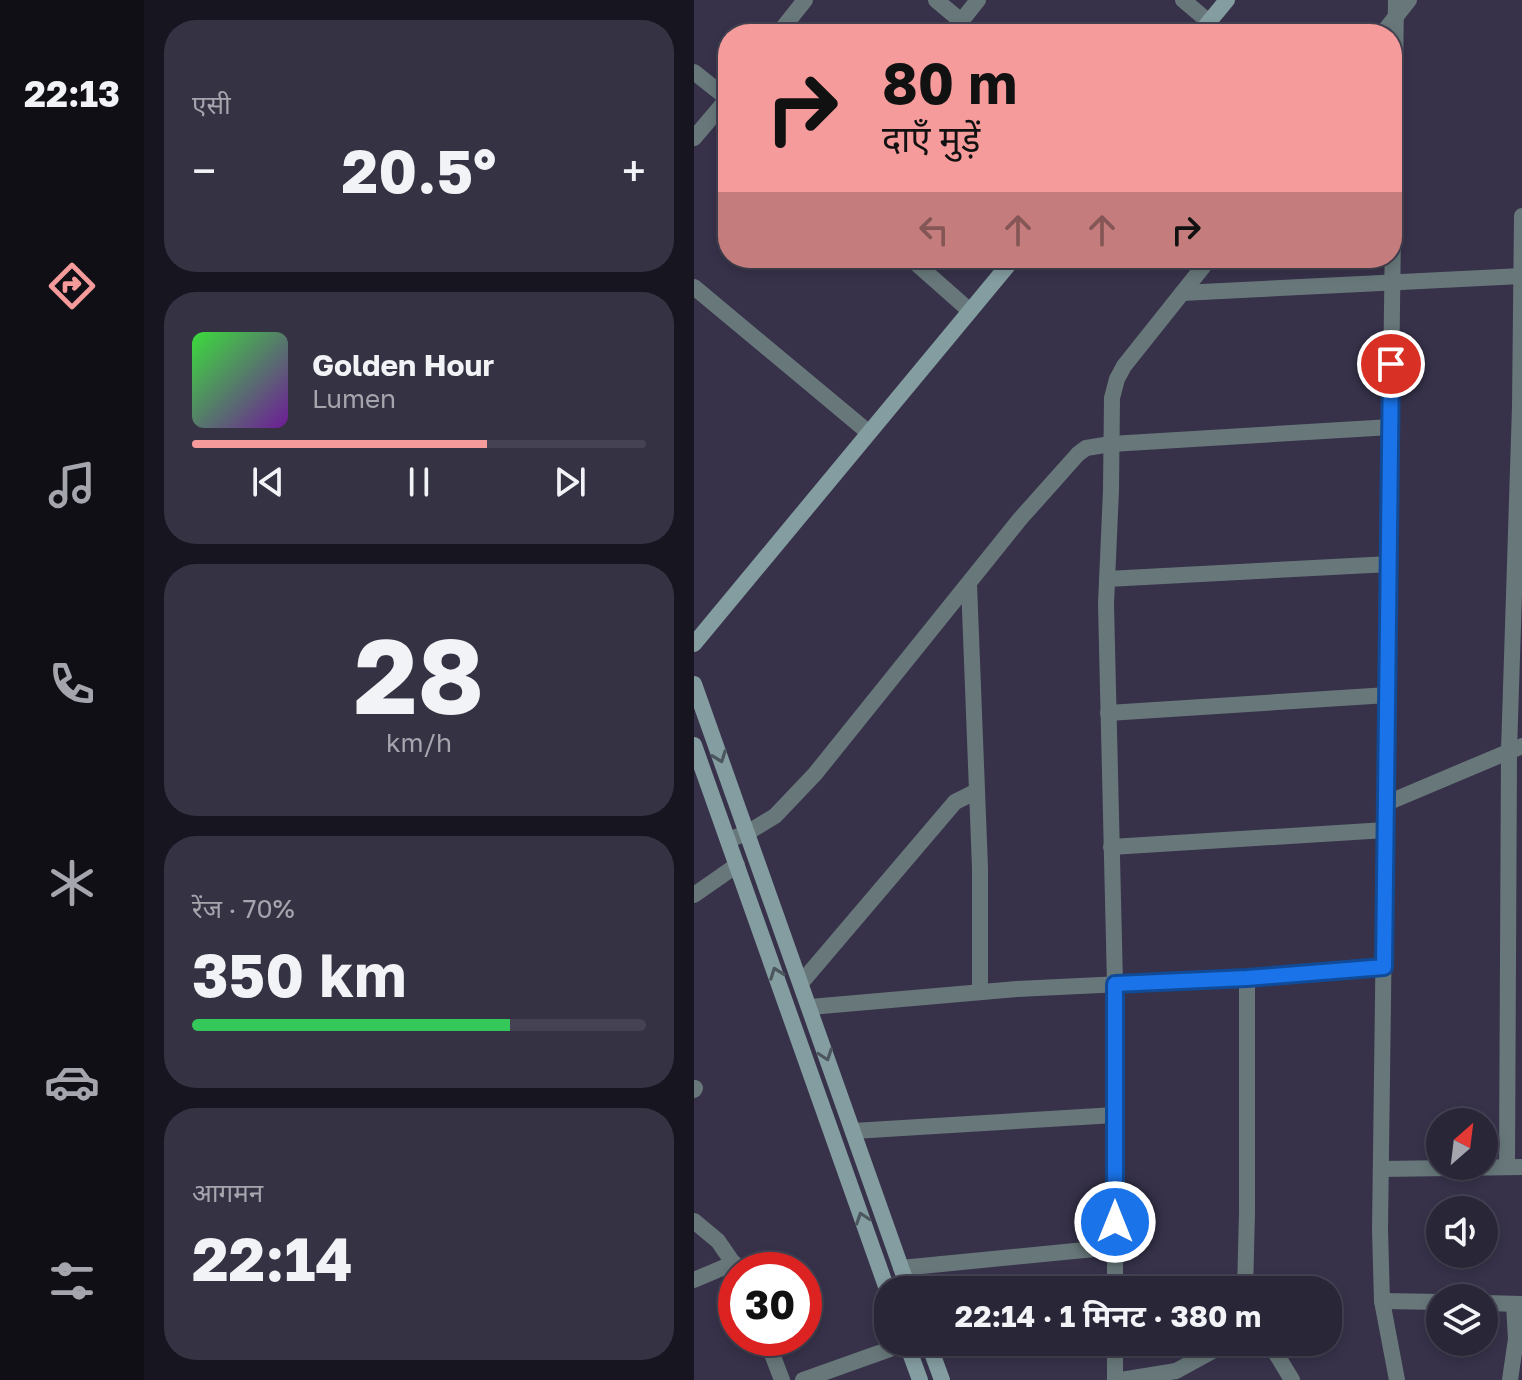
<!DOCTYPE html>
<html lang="hi">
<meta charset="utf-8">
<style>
:root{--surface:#292638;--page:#353243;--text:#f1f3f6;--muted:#a5a5ae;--line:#454353;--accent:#f59b9b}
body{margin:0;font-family:"Golos Text","Noto Sans Devanagari",sans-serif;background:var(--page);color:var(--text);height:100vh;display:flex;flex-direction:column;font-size:30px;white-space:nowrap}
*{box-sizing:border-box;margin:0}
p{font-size:26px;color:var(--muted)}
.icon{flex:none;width:44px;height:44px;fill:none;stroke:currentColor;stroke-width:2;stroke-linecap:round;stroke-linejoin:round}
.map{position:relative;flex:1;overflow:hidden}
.side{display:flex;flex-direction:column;gap:20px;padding:20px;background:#17151f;width:550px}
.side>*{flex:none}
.banner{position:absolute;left:24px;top:24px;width:684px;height:244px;border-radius:32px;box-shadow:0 4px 12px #0003,0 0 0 2px var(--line);background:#f59b9b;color:#111;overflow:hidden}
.needle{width:52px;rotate:28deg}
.fabs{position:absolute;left:732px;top:1108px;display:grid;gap:16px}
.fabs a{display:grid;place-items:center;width:72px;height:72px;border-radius:50%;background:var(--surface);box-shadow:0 4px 12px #0003,0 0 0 2px var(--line);font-size:40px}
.speed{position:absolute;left:24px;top:1252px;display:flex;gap:16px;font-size:40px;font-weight:700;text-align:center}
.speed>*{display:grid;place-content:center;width:104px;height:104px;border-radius:50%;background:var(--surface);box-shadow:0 4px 12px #0003,0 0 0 2px var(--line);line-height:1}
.speed .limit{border:12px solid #d22;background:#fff;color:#111}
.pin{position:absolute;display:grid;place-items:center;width:68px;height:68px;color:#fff;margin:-34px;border:4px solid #fff;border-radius:50%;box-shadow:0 2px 8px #0007}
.me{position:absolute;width:88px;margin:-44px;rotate:0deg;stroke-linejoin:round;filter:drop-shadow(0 0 6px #0008)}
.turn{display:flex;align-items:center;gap:28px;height:168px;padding:0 32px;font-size:36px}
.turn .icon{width:104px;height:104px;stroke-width:2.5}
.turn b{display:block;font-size:56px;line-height:68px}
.lanes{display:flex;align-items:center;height:76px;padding:0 32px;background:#0003;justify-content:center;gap:40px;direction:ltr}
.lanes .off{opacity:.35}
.big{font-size:60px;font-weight:700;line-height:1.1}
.side .card{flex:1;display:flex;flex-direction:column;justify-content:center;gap:12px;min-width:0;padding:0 28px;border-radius:32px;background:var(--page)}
.side .dial{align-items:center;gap:0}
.dial b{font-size:104px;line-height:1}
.song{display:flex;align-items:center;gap:24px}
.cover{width:96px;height:96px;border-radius:12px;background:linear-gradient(135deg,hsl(120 70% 55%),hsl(280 70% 35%))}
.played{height:8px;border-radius:4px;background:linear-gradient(90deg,var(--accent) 65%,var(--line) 65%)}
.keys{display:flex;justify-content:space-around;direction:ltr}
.heat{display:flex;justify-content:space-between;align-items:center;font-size:44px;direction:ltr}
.charge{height:12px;border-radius:6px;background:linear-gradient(90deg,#34c759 70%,var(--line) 0)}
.trip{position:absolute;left:180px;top:1276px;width:468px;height:80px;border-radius:32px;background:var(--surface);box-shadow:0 4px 12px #0003,0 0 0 2px var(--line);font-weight:700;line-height:80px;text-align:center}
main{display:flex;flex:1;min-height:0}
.tabs{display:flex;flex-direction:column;width:144px;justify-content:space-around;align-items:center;background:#100f16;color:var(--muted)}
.tabs .icon{width:56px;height:56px}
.tabs .active{color:var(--accent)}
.tabs b{font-size:36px;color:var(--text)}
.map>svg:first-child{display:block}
</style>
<main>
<nav class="tabs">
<b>22:13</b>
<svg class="icon active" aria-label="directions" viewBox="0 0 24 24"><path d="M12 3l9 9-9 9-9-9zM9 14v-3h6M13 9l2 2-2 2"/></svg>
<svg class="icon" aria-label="music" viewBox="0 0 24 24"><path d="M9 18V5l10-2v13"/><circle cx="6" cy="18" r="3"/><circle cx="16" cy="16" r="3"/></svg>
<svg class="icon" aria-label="phone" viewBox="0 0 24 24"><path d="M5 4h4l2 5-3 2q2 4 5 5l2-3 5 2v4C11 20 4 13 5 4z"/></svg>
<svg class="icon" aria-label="climate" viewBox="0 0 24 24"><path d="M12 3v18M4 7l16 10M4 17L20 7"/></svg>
<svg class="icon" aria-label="car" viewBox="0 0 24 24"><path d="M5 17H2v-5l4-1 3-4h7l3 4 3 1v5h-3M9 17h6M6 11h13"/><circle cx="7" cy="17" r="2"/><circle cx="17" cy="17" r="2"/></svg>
<svg class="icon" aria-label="filters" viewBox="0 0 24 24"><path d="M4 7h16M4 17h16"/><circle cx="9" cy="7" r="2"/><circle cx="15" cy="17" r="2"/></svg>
</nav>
<section class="side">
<div class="card"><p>एसी</p>
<div class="heat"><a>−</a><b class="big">20.5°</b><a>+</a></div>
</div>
<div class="card">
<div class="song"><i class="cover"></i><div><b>Golden Hour</b><p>Lumen</p></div></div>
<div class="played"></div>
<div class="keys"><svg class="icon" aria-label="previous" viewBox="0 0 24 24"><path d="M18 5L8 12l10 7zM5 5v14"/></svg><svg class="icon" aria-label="pause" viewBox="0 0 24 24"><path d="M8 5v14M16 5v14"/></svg><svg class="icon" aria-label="next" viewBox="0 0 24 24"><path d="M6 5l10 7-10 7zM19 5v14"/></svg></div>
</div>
<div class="card dial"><b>28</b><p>km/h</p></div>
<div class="card"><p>रेंज · 70%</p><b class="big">350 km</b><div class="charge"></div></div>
<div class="card"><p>आगमन</p><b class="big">22:14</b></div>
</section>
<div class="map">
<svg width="828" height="1380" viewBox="0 0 828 1380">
<rect width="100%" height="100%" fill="#37324a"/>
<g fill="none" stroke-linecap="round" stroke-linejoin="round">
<g stroke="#68787a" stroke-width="16">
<polyline points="242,0 267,21"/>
<polyline points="489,0 515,22"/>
<polyline points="702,0 686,1230 688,1301 703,1380"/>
<polyline points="84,34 111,0"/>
<polyline points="257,34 284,0"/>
<polyline points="688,34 715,0"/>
<polyline points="0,72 34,99"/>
<polyline points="0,138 34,98"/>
<polyline points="216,258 276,311"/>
<polyline points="0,287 174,432"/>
<polyline points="488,293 828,276"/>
<polyline points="413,579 696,564"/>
<polyline points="275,584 286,868 286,992"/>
<polyline points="414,713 694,695"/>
<polyline points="693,803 828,746"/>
<polyline points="34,840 53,833 81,816 121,774 326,519 384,454 392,448 417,444 697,427"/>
<polyline points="417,847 692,830"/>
<polyline points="0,895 43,865"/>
<polyline points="107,983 261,802 283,791"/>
<polyline points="116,1007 323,989 553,978 690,967"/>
<polyline points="0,1090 1,1088"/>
<polyline points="159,1131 421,1115"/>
<polyline points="813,1167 815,751 826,407 828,216"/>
<polyline points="687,1169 828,1167"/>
<polyline points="0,1221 24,1241 44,1270"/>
<polyline points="207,1268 421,1247"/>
<polyline points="0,1280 40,1263"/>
<polyline points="421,1290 421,984 412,604 417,490 418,398 423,379 430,366 516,258"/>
<polyline points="551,1290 553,1213 553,978"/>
<polyline points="688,1301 746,1302"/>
<polyline points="790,1303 828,1304"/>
<polyline points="72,1338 88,1380"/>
<polyline points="421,1342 421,1380"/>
<polyline points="575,1342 598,1380"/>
<polyline points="109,1380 213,1343"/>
<polyline points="427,1380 482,1371 535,1342"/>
<polyline points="816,1380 822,1339 820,1304"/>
</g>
<g stroke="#849da0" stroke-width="16">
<polyline points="505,34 533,0"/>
<polyline points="0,644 320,258"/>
<polyline points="0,684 215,1290"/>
<polyline points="0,745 194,1292"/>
<polyline points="212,1342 226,1380"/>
<polyline points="234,1342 248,1380"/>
</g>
</g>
<defs><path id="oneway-chevron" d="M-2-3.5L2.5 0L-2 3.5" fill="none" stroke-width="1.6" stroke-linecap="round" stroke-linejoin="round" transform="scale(2)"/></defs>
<g stroke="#4c565d">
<use href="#oneway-chevron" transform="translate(26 757) rotate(70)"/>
<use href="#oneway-chevron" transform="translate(82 973) rotate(-110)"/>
<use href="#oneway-chevron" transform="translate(132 1055) rotate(71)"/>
<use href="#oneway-chevron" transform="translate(168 1218) rotate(-109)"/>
</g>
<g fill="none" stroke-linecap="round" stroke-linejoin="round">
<g stroke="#114b97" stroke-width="20">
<polyline id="route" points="421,1222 421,984 553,978 690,967 697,364"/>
</g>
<use href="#route" stroke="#1a73e8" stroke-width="14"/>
</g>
</svg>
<div class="fabs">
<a><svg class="needle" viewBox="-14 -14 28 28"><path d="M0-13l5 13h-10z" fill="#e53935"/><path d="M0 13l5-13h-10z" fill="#a5a5ae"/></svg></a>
<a><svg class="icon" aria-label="sound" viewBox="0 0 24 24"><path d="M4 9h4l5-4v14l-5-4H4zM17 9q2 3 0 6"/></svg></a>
<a><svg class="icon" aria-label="layers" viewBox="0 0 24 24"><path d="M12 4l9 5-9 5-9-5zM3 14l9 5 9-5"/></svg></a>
</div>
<div class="speed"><div class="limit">30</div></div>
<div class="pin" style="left:697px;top:364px;background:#d93025"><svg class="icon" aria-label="arrive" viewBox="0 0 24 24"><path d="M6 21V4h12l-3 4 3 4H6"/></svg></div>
<svg class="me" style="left:421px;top:1222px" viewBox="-20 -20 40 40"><circle r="17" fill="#1a73e8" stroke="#fff" stroke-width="3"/><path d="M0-11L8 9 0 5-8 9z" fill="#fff"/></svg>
<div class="trip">22:14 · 1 मिनट · 380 m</div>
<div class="banner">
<div class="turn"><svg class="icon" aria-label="right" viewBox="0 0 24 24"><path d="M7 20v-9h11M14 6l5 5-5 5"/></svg><div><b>80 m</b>दाएँ मुड़ें</div></div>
<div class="lanes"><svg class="icon off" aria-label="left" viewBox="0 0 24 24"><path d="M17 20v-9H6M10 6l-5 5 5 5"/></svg><svg class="icon off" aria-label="ahead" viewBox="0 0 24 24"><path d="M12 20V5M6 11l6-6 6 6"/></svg><svg class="icon off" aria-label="ahead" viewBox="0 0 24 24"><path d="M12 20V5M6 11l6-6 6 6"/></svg><svg class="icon" aria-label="right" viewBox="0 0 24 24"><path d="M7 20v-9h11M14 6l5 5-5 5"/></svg></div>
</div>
</div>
</main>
